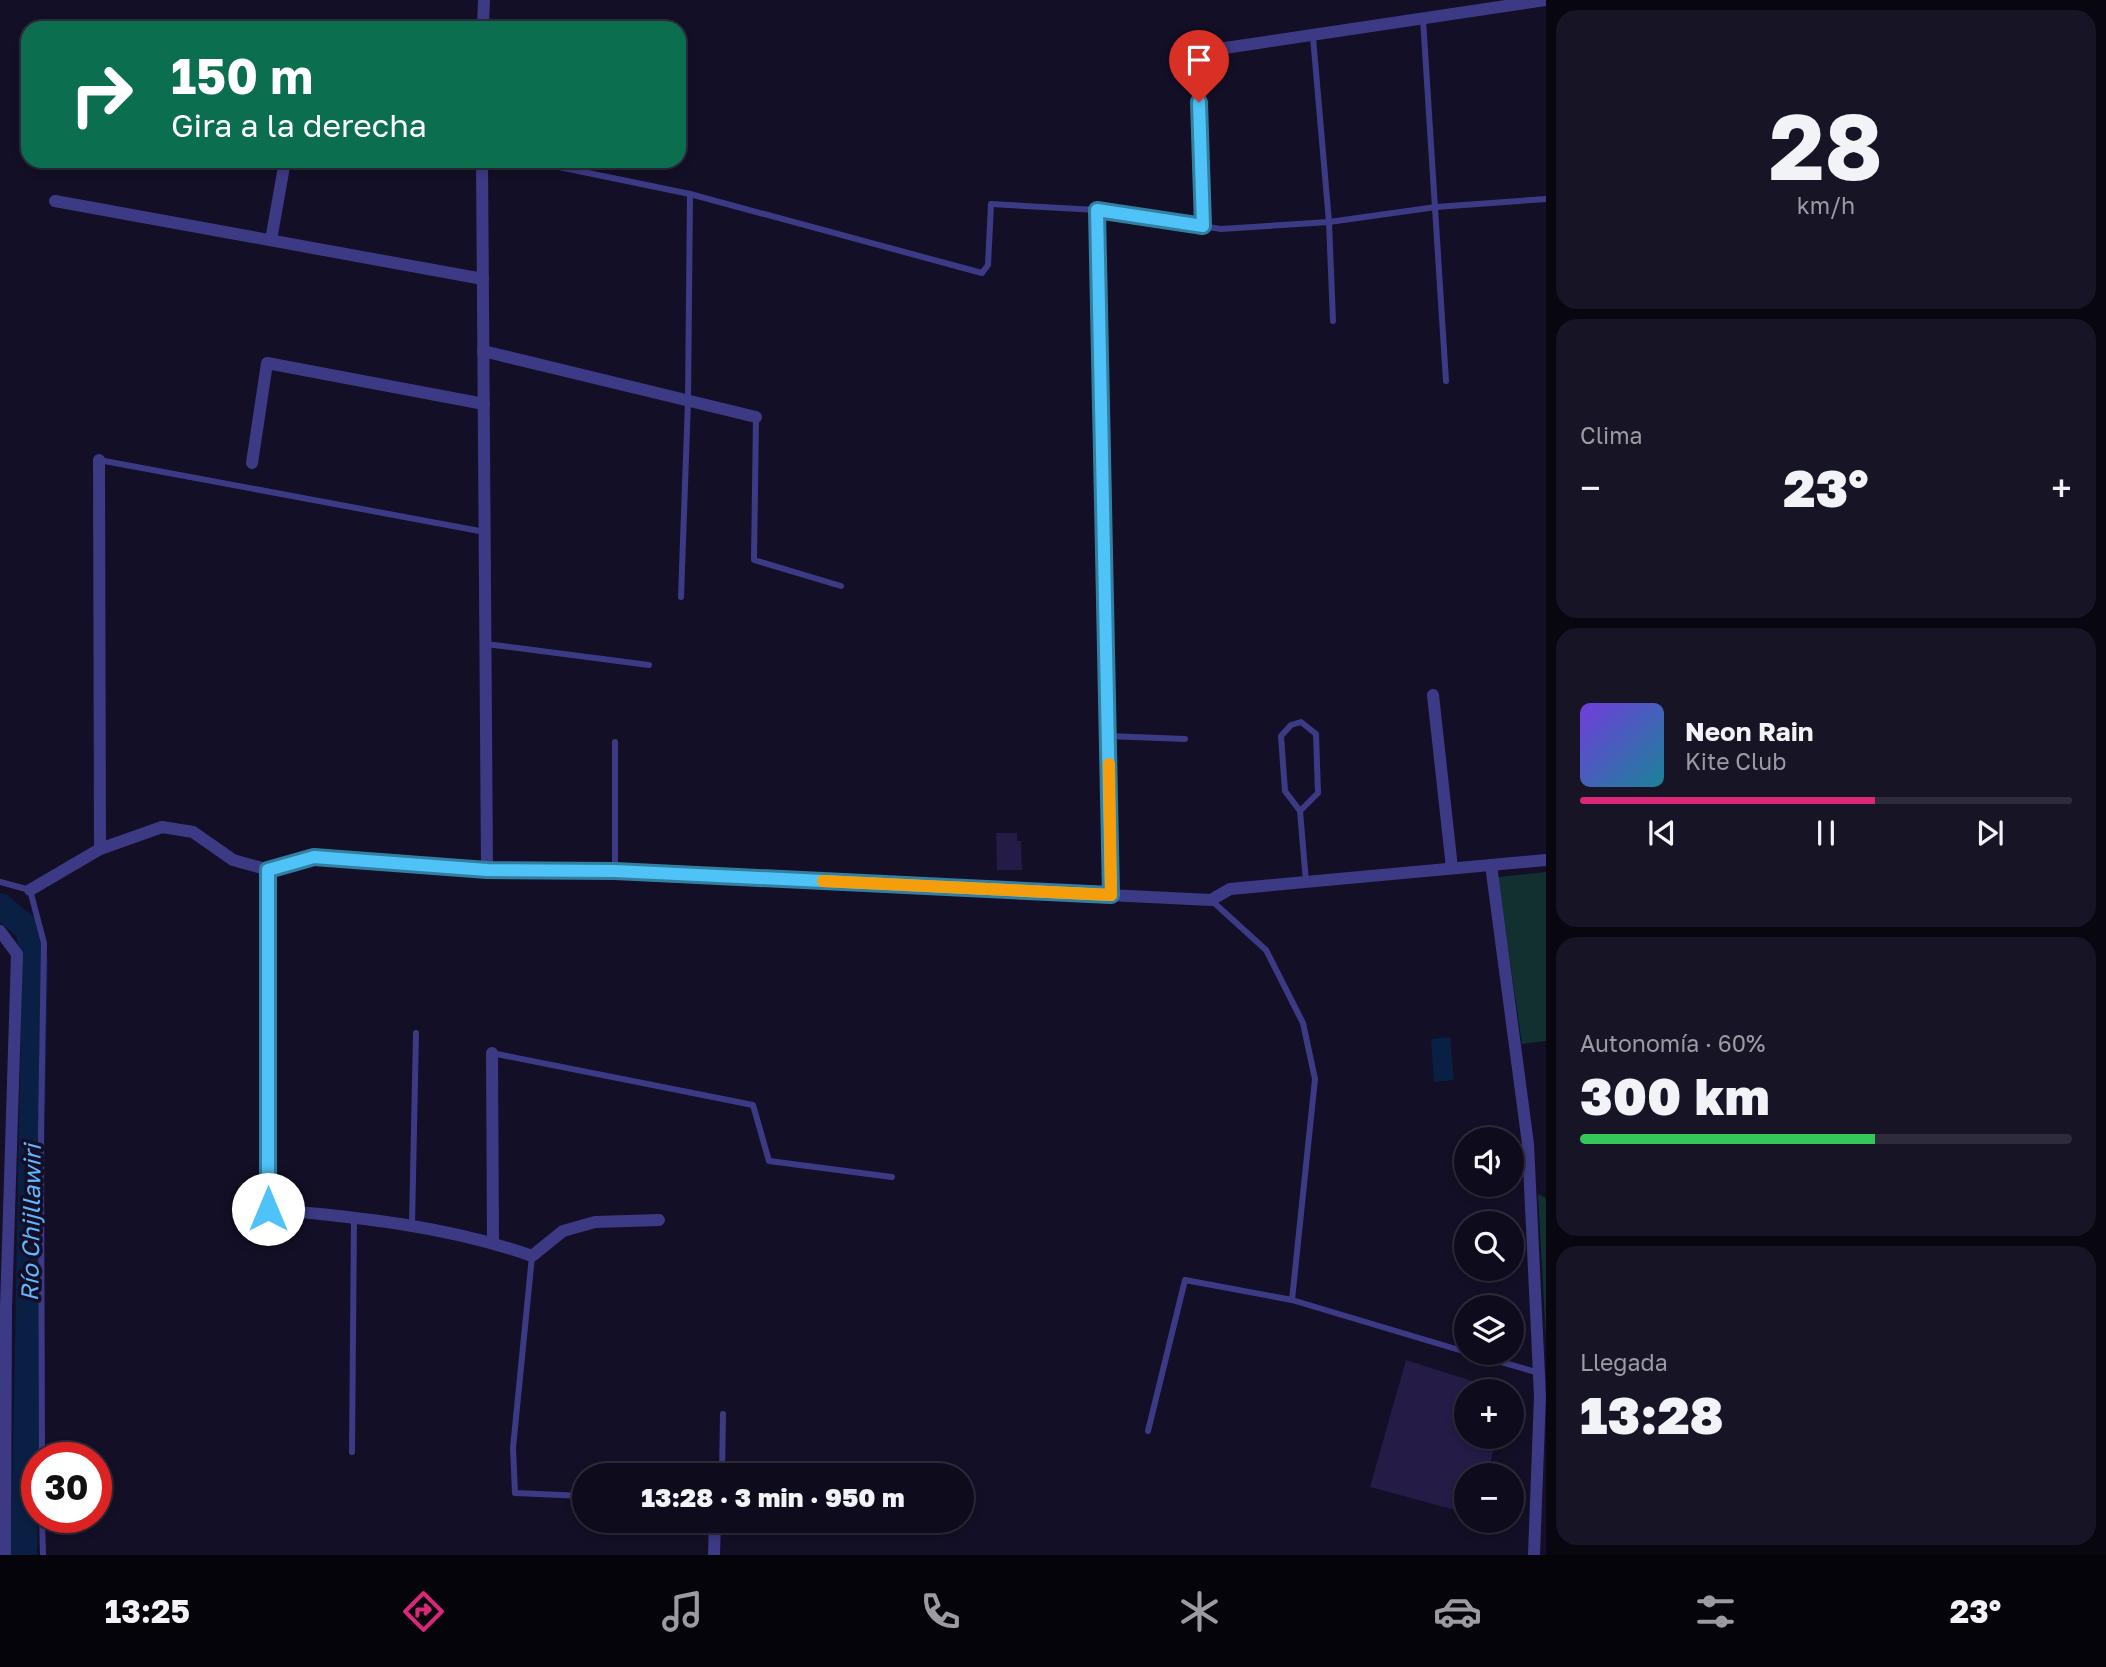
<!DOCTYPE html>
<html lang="es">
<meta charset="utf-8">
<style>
:root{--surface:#0e0b1c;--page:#171425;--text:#f1f3f6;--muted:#9b9ba3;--line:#2e2b3b;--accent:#db2777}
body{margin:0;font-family:"Golos Text",sans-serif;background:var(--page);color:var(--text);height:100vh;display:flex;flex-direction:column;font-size:26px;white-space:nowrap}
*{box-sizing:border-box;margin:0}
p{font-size:23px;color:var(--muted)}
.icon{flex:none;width:38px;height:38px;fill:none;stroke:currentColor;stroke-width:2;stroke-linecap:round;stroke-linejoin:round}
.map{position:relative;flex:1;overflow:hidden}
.side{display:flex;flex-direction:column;gap:10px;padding:10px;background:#08060f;width:560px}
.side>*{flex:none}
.hud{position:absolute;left:21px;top:21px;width:665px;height:147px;border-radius:21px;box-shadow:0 4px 10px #0003,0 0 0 2px var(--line);background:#0b6e4f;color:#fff;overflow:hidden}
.fabs{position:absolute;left:1454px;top:1127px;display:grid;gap:14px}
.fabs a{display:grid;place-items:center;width:70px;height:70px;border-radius:50%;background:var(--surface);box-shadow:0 4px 10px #0003,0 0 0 2px var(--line);font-size:35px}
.speed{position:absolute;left:21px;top:1442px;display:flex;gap:14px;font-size:35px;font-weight:700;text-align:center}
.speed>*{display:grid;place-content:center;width:91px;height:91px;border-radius:50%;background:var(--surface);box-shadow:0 4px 10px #0003,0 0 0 2px var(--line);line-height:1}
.speed .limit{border:10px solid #d22;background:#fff;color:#111}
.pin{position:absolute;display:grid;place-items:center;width:60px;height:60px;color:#fff;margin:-72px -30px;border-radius:50% 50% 50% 0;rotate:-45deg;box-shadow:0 0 7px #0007}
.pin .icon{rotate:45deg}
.me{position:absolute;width:77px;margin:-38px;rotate:0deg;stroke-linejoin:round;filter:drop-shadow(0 0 5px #0008)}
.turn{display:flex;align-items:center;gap:24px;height:147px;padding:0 35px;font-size:32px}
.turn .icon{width:91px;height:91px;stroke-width:2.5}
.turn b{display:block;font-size:49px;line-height:60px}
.big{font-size:52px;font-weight:800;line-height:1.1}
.side .widget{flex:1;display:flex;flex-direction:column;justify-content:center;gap:10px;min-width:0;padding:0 24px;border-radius:21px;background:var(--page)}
.side .dial{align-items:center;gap:0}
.dial b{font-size:91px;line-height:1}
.song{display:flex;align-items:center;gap:21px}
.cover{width:84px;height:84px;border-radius:10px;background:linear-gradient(135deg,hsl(260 70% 55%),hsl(190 70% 35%))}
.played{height:7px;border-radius:4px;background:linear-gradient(90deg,var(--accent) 60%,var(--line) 60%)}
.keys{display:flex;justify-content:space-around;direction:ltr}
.heat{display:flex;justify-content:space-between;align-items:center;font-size:38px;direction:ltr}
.charge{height:10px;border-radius:5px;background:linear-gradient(90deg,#34c759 60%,var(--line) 0)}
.trip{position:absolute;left:572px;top:1463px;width:402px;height:70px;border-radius:35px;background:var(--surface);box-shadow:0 4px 10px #0003,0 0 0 2px var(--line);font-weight:800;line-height:70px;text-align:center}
.dock{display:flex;height:112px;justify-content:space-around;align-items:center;background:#06040b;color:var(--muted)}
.dock .icon{width:49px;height:49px}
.dock .selected{color:var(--accent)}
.dock b{font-size:32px;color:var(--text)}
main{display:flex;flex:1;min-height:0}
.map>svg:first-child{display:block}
</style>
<main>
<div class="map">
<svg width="1546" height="1555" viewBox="0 0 1546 1555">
<rect width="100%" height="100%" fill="#130f26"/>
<g fill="#12302f">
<polygon points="1546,872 1546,1041 1522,1044 1498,877"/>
<polygon points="1538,1194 1546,1198 1546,1340"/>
</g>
<polygon fill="#0a1f44" points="1450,1037 1454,1080 1434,1082 1431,1039"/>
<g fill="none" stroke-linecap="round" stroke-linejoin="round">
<polyline stroke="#0a1f44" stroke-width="26" points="0,906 28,929 35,961 24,1555"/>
</g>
<g fill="#241b47">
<polygon points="996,833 1017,833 1017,841 1021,841 1022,870 997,870"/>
<polygon points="1406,1360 1497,1389 1496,1391 1466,1391 1466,1437 1497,1437 1487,1475 1466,1475 1466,1513 1370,1487"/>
</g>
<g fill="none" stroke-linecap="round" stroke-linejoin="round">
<g stroke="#3d3a85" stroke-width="6">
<polyline points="1423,19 1446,381"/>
<polyline points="1313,37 1329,222 1333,321"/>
<polyline points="1198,52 1203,226"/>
<polyline points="466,161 482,164"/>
<polyline points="530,161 690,194 982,273 988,265 991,204 1097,210 1221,229 1329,222 1436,207 1546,199"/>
<polyline points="1097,210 1111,894"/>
<polyline points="756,417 754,560 841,586"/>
<polyline points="99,460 485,532"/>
<polyline points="681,597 688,401 690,194"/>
<polyline points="486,644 649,665"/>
<polyline points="1108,736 1185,739"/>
<polyline points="615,742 615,871"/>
<polyline points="1300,811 1285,791 1281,736 1291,725 1301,722 1316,734 1318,793 1300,811 1306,882"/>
<polyline points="0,882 30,890 44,943 41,1130 42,1458"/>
<polyline points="1211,900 1266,950 1303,1023 1315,1079 1292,1300"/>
<polyline points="492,1053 753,1105 769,1161 892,1177"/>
<polyline points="412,1225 416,1033"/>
<polyline points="532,1256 513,1448 515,1493 584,1496"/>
<polyline points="1470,1353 1539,1373"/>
<polyline points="1148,1431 1185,1280 1292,1300 1466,1352"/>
<polyline points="352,1452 354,1217"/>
<polyline points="722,1475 723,1414"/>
<polyline points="42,1517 43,1555"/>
</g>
<g stroke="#3d3a85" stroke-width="12">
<polyline points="483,28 484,0"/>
<polyline points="1198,52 1546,0"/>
<polyline points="482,161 487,870"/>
<polyline points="55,201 483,279"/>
<polyline points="271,240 285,161"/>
<polyline points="483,351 756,417"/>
<polyline points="99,460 100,849"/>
<polyline points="252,463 267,363 484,404"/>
<polyline points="1433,695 1452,868"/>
<polyline points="1491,865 1528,1144 1540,1396 1534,1555"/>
<path d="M269 870 268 1209C357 1217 448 1226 532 1256L563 1231 595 1222 659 1220"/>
<polyline points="30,890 100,849 162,827 193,832 233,860 269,870 314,857 487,870 615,871 1211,900 1230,889 1546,860"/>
<polyline points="0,931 17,954 6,1308 5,1555"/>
<polyline points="492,1053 493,1242"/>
<polyline points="714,1555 715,1521"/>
</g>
</g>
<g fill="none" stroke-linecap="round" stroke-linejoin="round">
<g stroke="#337fa1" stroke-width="18">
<polyline id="route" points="268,1209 268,870 314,857 487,870 615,871 1111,895 1097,210 1203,226 1199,102"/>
</g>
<use href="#route" stroke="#4fc3f7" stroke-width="12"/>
<polyline stroke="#f59e0b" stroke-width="12" points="823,881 1111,895 1109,764"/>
</g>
<g text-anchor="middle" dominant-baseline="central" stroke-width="7" stroke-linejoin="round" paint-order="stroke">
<g font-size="24" font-style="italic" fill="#62b6ff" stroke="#130f26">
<text transform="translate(30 1223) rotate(-89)">Río Chijllawiri</text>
</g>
</g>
</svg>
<div class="fabs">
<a><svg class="icon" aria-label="sound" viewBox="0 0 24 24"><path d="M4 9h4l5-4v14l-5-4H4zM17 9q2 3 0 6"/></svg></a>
<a><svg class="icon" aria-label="search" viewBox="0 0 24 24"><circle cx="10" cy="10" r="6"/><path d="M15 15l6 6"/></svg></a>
<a><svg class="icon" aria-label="layers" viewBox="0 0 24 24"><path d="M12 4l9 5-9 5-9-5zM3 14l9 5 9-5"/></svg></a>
<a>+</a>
<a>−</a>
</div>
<div class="speed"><div class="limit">30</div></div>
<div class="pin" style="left:1199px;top:102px;background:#d93025"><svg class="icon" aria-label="arrive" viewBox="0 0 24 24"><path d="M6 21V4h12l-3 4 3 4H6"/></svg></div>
<svg class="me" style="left:268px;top:1209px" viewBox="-20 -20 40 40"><circle r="19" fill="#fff"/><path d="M0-13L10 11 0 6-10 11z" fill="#4fc3f7"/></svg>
<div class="trip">13:28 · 3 min · 950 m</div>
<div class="hud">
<div class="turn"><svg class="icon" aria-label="right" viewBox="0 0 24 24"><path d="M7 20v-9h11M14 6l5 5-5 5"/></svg><div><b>150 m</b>Gira a la derecha</div></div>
</div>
</div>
<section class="side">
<div class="widget dial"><b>28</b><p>km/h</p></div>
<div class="widget"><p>Clima</p>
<div class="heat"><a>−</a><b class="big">23°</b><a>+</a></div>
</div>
<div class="widget">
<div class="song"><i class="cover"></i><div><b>Neon Rain</b><p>Kite Club</p></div></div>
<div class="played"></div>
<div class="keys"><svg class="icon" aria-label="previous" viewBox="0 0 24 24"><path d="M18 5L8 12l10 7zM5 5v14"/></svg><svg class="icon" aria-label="pause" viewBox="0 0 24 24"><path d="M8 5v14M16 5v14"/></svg><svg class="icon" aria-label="next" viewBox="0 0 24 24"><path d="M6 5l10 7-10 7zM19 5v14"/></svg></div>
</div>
<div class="widget"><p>Autonomía · 60%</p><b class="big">300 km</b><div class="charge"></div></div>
<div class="widget"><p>Llegada</p><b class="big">13:28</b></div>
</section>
</main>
<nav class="dock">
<b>13:25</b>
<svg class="icon selected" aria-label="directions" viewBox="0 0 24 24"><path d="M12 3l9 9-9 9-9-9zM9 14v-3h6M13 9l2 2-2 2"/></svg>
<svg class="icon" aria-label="music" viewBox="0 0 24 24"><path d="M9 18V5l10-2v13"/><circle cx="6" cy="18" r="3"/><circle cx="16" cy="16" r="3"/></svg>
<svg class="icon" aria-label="phone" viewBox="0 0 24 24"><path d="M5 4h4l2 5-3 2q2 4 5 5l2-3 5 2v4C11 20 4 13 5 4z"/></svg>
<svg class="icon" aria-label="climate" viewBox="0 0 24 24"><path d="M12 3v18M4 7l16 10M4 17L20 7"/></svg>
<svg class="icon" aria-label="car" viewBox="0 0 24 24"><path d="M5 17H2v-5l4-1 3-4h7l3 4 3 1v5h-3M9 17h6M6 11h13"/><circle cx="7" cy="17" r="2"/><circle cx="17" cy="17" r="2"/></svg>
<svg class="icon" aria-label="filters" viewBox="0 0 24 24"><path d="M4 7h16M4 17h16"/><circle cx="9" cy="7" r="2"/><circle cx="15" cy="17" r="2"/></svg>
<b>23°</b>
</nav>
